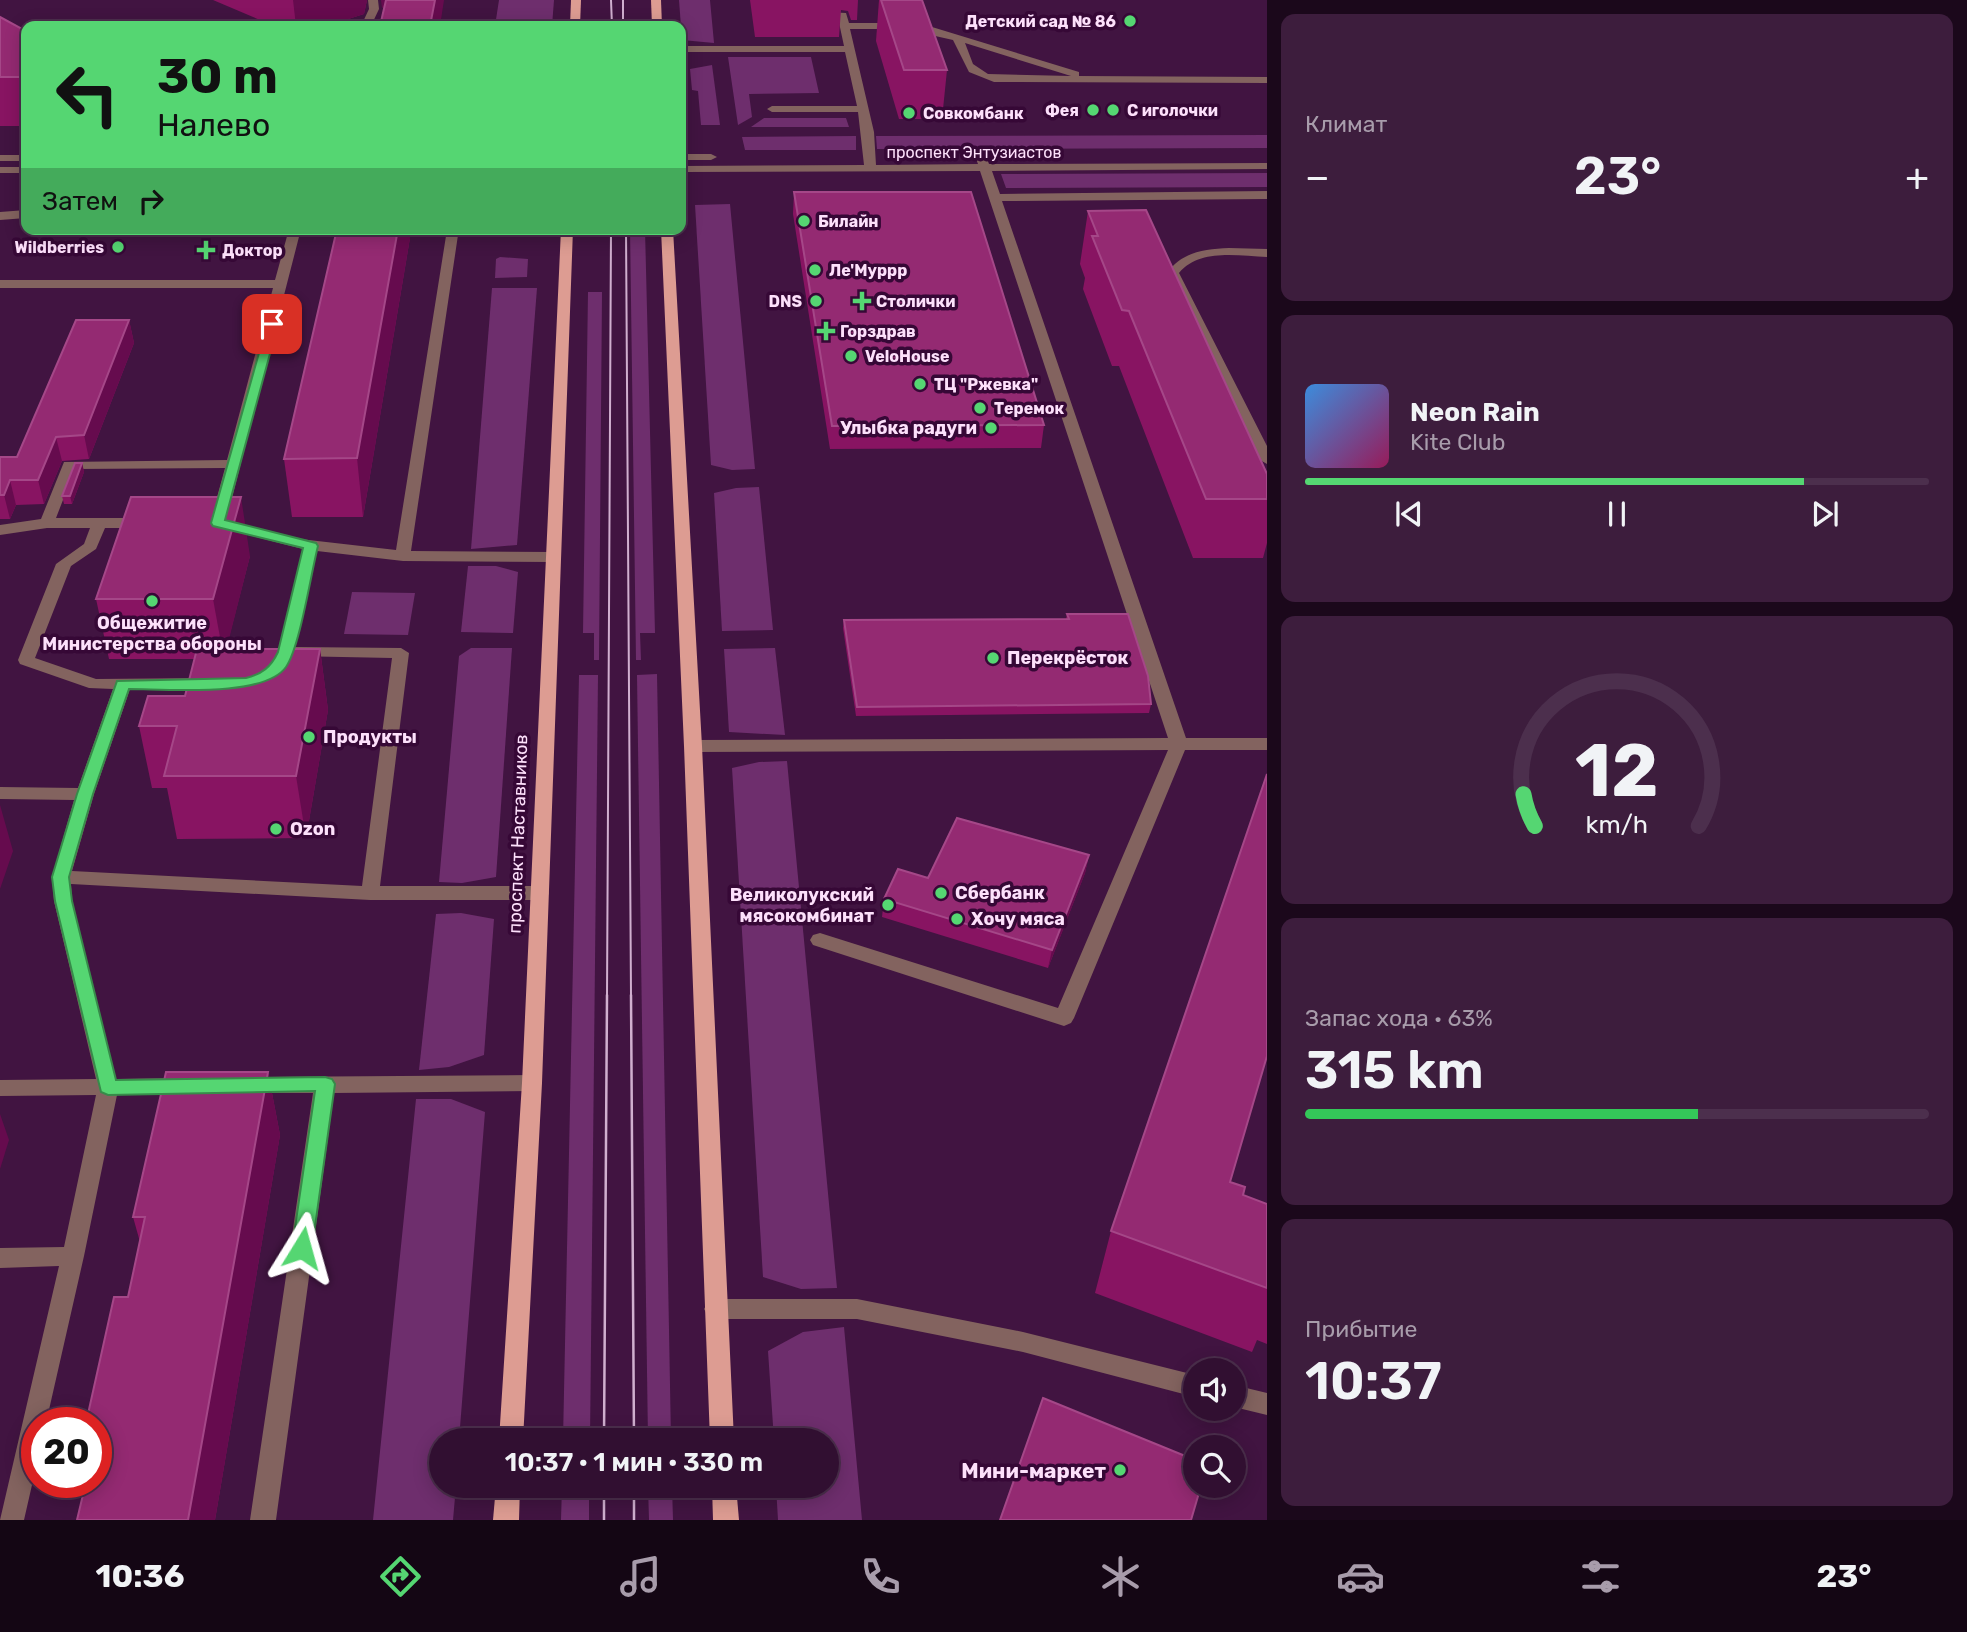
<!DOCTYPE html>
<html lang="ru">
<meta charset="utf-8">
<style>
:root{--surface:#310f31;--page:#3d1d3d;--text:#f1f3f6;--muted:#a89cab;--line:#4c2f4d;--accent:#55d672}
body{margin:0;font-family:Rubik,sans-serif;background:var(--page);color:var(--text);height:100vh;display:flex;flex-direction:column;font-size:26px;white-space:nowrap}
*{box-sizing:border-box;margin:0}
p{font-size:23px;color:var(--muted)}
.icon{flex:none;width:38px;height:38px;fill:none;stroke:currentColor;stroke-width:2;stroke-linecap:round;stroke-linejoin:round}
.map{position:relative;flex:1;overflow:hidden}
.side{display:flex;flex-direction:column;gap:14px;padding:14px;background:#1b081b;width:700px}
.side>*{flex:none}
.guide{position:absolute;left:21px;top:21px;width:665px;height:214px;border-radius:14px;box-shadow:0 4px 18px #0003,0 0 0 2px var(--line);background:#55d672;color:#111;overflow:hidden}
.tools{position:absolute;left:1183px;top:1358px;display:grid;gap:14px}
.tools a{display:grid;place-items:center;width:63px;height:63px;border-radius:50%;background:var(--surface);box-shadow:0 4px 18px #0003,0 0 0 2px var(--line);font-size:35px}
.speed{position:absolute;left:21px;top:1407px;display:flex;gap:14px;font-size:35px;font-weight:700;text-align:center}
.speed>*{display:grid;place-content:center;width:91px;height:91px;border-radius:50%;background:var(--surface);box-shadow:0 4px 18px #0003,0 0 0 2px var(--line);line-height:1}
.speed .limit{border:10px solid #d22;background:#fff;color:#111}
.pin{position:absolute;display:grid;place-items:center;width:60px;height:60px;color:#fff;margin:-30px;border-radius:14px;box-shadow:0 4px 10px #0006}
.me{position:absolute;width:77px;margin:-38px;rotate:8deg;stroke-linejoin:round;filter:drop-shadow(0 0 5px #0008)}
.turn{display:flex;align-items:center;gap:24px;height:147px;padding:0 21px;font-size:32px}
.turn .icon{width:91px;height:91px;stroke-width:2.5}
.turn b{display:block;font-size:49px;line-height:60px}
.then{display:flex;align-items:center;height:66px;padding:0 21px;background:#0003;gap:14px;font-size:26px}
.big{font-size:52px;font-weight:600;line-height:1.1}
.side .tile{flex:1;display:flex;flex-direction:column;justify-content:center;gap:10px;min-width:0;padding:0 24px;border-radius:14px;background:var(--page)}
.side .dial{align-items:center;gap:0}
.dial svg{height:182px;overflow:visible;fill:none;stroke:var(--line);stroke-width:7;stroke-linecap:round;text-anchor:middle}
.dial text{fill:var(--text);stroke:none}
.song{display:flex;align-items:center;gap:21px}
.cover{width:84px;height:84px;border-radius:10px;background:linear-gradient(135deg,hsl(210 70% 55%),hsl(330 70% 35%))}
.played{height:7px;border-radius:4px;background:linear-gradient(90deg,var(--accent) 80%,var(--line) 80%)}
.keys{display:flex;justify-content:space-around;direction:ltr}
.heat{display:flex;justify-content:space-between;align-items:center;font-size:38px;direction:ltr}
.charge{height:10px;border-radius:5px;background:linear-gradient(90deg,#34c759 63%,var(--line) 0)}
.trip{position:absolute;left:429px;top:1428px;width:410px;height:70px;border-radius:35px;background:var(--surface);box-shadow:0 4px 18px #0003,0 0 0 2px var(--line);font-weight:600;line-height:70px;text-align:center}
.dock{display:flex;height:112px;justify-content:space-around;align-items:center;background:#140614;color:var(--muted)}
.dock .icon{width:49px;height:49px}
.dock .current{color:var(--accent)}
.dock b{font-size:32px;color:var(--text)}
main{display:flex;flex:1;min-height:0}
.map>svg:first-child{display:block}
</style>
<main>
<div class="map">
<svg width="1267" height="1520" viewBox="0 0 1267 1520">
<rect width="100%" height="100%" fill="#411441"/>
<g fill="#6e2e6d">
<polygon points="499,0 554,0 552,26 495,26"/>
<polygon points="679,0 710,0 714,43 682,40"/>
<polygon points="728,57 811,57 819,93 749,94 752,117 738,125"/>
<polygon points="712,65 720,125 701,125 698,91 692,90 690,69"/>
<polygon points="764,118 846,118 849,127 751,127"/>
<polygon points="1267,135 1267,148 877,149 876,136"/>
<polygon points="856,136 856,150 745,150 742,137"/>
<polygon points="1267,173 1267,187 1006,188 1001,174"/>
<polygon points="730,204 755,469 732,470 711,465 695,205"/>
<polygon points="630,229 645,229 655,633 640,633 641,660 636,660"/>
<polygon points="500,257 528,259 527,277 495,278 496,259"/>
<polygon points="492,288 537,288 517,545 471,549"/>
<polygon points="588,292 602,292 599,660 594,660 594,633 583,633"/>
<polygon points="759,487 773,630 722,631 714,493 736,488"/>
<polygon points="468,566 496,566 518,572 513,633 461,632"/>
<polygon points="352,592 415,593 408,635 344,634"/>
<polygon points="471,648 512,648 496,877 462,883 439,882 459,656"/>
<polygon points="775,648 785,735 729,732 724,649"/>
<polygon points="657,674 671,1440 648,1440 637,675"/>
<polygon points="579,675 598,675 590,1440 563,1440"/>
<polygon points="787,761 837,1288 801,1289 763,1277 732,768 759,762"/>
<polygon points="461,913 494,919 484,1055 449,1067 419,1070 436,914"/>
<polygon points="416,1099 451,1099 485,1112 459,1440 441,1440 441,1486 456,1486 453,1520 373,1520"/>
<polygon points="844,1327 862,1520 778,1520 776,1486 826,1486 826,1440 774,1440 768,1351 803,1332"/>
<polygon points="562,1486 589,1486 589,1520 561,1520"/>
<polygon points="648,1486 672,1486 673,1520 649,1520"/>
</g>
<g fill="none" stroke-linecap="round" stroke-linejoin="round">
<g fill="#83635f" fill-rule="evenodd">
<polygon points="368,0 378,0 379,9 371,26 361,26 369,9"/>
<path d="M814 0H824L826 12 846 13 849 23H904L932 27 1079 72V76L1267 77V83L994 82 969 72 953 40 904 29H850L874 132 876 165 978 164 975 156 981 153 985 154 989 164 1267 163V169L992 171 1000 194 1267 191V199L1002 201 1186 738H1267V750H1185L1074 1018 1071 1023 1064 1026 813 945 810 940 813 935 820 933 1058 1008 1168 750 693 752 684 746 693 740 1168 738 980 171 681 172V166L864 165 858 112H772L767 109 772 106H857L845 52H681V46H844L838 18 818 17ZM965 43 1071 76 988 74 973 64Z"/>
<polygon points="681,154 711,154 717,157 711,160 681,160"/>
<rect x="0" y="155" width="26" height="6"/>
<rect x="0" y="167" width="26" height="6"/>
<polygon points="26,210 26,218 0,220 0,212"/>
<path d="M289 229H301L226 521 300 539 396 550 446 236 440 229H453L458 235 411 551 553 552 561 557 553 562 403 561 317 551 295 647 401 648 409 653 380 886H540L547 888 549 893 547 898 540 900H370L71 884 72 901 116 1079 186 1078 193 1080 196 1086 193 1092 186 1094 117 1095 84 1256 46 1423H37V1463L24 1520H0L59 1266 0 1268V1248L64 1247 96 1095 0 1096V1080L96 1079 54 901 52 877 74 800 0 799V787L78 788 113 689 89 688 20 664 18 660 56 564 84 544 90 528H47L0 535V525L41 519 64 462 227 460 273 288H0V280H275ZM225 468 210 523 213 526 303 549 278 652 267 669 269 673H281L292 656 392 658 362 886 72 871 94 794 130 689 212 688 220 683 212 678 96 679 35 658 71 566 96 549 105 528H145L153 523 145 518H56L75 469Z"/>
<path d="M1229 248 1267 249V257C1238 256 1200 248 1179 273L1267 446V464L1260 460 1167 273C1182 252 1204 249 1229 248Z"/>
<polygon points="532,1075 539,1077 542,1083 539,1089 532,1091 334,1093 276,1520 250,1520 313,1093 249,1093 242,1091 239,1085 242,1079 249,1077"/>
<polygon points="716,1299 857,1299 1023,1332 1195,1375 1195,1397 1023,1352 857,1319 716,1319 708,1316 704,1309 708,1302"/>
<polygon points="1234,1385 1267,1393 1267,1415 1234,1407"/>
</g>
<g fill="#dd9c92" fill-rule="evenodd">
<polygon points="571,0 581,0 580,26 570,26"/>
<polygon points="651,0 661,0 662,26 652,26"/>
<polygon points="561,229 573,229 542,1083 523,1440 499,1440 522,1083"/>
<polygon points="661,229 673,229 702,746 734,1440 710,1440 684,746"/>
<polygon points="496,1486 520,1486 519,1520 493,1520"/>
<polygon points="712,1486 736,1486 739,1520 713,1520"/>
</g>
<g stroke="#d0afcf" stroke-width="2">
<polyline points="611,0 612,26"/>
<polyline points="623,0 623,26"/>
<polyline points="626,229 631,997"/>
<polyline points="607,997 611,229"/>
</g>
<g stroke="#d0afcf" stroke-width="2.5">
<polyline points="631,995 634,1440"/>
<polyline points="604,1440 607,995"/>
<polyline points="604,1486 604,1520"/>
<polyline points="634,1486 634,1520"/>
</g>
</g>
<g fill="#881462">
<polygon points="213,0 367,0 364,14 326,26 274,26"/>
<polygon points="750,0 858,0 857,20 851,20 848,11 841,10 839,37 755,37"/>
<polygon points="879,0 922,0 947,70 942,119 899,119 876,41"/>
<polygon points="0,17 26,31 26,126 0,126"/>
<polygon points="794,192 1044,425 1041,448 830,449 793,214"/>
<polygon points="1088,211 1267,474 1267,543 1263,558 1193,558 1119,366 1112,366 1083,289 1085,278 1080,264"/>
<polygon points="410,238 363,517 292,517 284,459"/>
<polygon points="129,320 134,343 89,459 62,461 44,504 16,505 10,519 0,519 0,457 17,457"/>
<polygon points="82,463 84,472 72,504 64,504 62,496"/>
<polygon points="250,556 226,649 320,649 328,710 306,838 177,839 167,788 152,788 139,726 185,696 195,659 109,659 96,599"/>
<polygon points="1067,614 1151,704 1149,713 856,716 843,628 844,620 1066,619"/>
<polygon points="1089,855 1085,873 1048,968 882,917 884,899"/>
<polygon points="268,1072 280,1135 215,1520 77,1520 140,1242 133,1217"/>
<polygon points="1230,1182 1243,1195 1267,1204 1267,1344 1257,1340 1252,1352 1095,1293 1111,1231"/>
</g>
<g fill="#660b4e">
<polygon points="293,0 367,0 364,14 326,26 296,26"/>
<polygon points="381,0 396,0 396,3 382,8"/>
<polygon points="435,0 444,0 440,26 430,26"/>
<polygon points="398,229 409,229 410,238 363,517 357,458"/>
<polygon points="129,320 134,343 89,459 84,435"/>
<polygon points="56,437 62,461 44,504 38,480"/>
<polygon points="82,463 84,472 72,504 70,496"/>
<polygon points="10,480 16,505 10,519 4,495"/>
<polygon points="241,497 250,556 224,659 213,599"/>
<polygon points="320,649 328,710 306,838 296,776"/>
<polygon points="0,805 13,851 0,889"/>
<polygon points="1089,855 1085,873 1048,968 1052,950"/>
<polygon points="268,1072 280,1135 215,1520 188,1520"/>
<polygon points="0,1114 9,1140 0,1169"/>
</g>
<g fill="#942a72" stroke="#a54788" stroke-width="2">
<polygon points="386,0 435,0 430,26 380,26"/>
<polygon points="881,0 922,0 947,70 904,70"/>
<polygon points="0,17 26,31 26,77 0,77"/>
<polygon points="794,192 971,192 1044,425 832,426"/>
<polygon points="1146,210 1267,474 1267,499 1206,499 1129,311 1122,310 1092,236 1098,236 1088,211"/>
<polygon points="337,229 398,229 357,458 284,459"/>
<polygon points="76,320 129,320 84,435 56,437 38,480 10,480 4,495 0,495 0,457 17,457"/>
<polygon points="75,463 82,463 70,496 62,496"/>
<polygon points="131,497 241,497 213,599 96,599"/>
<polygon points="1067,614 1128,614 1148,676 1151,704 857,707 844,620 1069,619"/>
<polygon points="197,649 320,649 296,776 164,776 177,726 139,726 148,696 185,696"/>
<polygon points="1267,774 1267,1056 1230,1182 1245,1187 1243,1195 1267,1204 1267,1288 1111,1231"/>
<polygon points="957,818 1089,855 1052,950 884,899 898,869 928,878"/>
<polygon points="166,1072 268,1072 188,1520 77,1520 86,1482 96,1482 96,1423 86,1423 114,1297 128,1297 145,1217 133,1217"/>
<polygon points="1043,1398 1195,1460 1195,1486 1201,1486 1191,1520 1000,1520"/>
</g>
<path fill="#55d672" stroke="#378b4a" stroke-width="2" d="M268 321 278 324 225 520 316 543 318 546C311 573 300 647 286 667 264 698 166 689 129 689L93 794 69 877 72 901 116 1080 325 1077 332 1079 335 1084 312 1248 309 1254 302 1256 295 1254 292 1248 315 1091 108 1095 101 1092 55 901 52 877 77 794 117 681 246 678C262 674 271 667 278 652L303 548 213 526 211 523Z"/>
<g fill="#55d672" stroke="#360836" stroke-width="2.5">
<circle cx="1130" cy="21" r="7"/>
<circle cx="1093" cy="110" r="7"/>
<circle cx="1113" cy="110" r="7"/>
<circle cx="909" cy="113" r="7"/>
<circle cx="804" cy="221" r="7"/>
<circle cx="118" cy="247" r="7"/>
<path d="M202.5 239.5h7v7h7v7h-7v7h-7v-7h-7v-7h7z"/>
<circle cx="815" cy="270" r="7"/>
<circle cx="816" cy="301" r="7"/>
<path d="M858.5 290.5h7v7h7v7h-7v7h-7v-7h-7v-7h7z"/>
<path d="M822.5 320.5h7v7h7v7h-7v7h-7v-7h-7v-7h7z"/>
<circle cx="851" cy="356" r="7"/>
<circle cx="920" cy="384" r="7"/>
<circle cx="980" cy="408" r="7"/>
<circle cx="991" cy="428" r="7"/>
<circle cx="152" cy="601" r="7"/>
<circle cx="993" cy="658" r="7"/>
<circle cx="309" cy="737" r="7"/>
<circle cx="276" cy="829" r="7"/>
<circle cx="941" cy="893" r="7"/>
<circle cx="888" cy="905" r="7"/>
<circle cx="957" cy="919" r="7"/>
<circle cx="1120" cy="1470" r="7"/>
</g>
<g text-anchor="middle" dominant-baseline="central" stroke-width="7" stroke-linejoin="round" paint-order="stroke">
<g font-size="16" font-weight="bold" fill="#fde0fb" stroke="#360836" text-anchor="start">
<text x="1116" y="21" text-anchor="end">Детский сад № 86</text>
<text x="1079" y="110" text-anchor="end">Фея</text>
<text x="1127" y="110">С иголочки</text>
<text x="923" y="113">Совкомбанк</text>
<text x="818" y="221">Билайн</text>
<text x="104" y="247" text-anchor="end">Wildberries</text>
<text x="222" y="250">Доктор</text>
<text x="829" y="270">Ле'Муррр</text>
<text x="802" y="301" text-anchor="end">DNS</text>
<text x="876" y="301">Столички</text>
<text x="840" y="331">Горздрав</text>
<text x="865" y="356">VeloHouse</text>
<text x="934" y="384">ТЦ "Ржевка"</text>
<text x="994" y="408">Теремок</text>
</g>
<g font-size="16" fill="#fde0fb" stroke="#360836">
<text x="974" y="152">проспект Энтузиастов</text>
</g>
<g font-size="18" font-weight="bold" fill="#fde0fb" stroke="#360836" text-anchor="start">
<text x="977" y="428" text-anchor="end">Улыбка радуги</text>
<text x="152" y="623" text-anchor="middle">Общежитие<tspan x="152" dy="21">Министерства обороны</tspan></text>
<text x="1007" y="658">Перекрёсток</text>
<text x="323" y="737">Продукты</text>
<text x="290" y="829">Ozon</text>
<text x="955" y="893">Сбербанк</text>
<text x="874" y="895" text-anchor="end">Великолукский<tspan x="874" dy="21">мясокомбинат</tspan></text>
<text x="971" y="919">Хочу мяса</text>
</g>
<g font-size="18" fill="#fde0fb" stroke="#360836">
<text transform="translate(518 834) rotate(-88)">проспект Наставников</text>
</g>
<g font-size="21" font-weight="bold" fill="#fde0fb" stroke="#360836" text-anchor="end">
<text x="1106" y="1470">Мини-маркет</text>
</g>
</g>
</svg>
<div class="tools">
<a><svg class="icon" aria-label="sound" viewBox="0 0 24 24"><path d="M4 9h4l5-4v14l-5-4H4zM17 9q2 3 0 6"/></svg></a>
<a><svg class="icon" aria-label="search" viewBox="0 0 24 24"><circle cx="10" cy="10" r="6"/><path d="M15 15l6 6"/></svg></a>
</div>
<div class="speed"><div class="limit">20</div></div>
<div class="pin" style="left:272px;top:324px;background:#d93025"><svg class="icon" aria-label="arrive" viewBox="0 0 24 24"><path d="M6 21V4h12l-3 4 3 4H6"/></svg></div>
<svg class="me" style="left:302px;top:1248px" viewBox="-20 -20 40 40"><path d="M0-17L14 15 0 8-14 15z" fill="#55d672" stroke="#fff" stroke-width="4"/></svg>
<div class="trip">10:37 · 1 мин · 330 m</div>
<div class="guide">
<div class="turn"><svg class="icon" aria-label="left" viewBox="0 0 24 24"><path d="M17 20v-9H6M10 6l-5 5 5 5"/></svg><div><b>30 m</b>Налево</div></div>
<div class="then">Затем<svg class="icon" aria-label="right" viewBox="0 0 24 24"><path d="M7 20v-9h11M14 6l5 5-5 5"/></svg></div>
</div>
</div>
<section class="side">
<div class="tile"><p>Климат</p>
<div class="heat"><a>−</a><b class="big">23°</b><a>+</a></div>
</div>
<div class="tile">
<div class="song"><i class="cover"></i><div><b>Neon Rain</b><p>Kite Club</p></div></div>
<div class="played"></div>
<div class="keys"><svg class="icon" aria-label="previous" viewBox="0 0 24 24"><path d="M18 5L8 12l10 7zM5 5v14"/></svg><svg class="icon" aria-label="pause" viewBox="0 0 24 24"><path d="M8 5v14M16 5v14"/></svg><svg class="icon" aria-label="next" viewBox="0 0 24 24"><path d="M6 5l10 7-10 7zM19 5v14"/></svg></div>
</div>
<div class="tile dial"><svg viewBox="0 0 100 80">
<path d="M14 69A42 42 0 1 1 86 69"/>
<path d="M14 69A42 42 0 0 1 9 55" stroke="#55d672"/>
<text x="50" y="56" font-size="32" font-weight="700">12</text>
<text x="50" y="72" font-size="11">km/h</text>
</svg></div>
<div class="tile"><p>Запас хода · 63%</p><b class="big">315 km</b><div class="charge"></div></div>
<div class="tile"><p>Прибытие</p><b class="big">10:37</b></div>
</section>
</main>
<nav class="dock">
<b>10:36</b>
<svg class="icon current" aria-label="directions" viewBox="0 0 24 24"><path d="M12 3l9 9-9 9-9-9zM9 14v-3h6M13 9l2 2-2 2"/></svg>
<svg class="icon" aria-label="music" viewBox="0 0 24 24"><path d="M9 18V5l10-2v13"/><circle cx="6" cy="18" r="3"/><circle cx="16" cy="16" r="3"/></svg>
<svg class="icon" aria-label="phone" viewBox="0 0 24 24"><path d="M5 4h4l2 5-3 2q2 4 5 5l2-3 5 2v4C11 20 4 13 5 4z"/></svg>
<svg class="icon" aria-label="climate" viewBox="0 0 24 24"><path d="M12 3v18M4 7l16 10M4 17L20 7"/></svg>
<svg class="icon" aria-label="car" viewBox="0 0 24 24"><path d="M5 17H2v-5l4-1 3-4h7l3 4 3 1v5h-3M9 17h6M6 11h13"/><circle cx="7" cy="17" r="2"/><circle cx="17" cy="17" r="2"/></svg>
<svg class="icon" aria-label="filters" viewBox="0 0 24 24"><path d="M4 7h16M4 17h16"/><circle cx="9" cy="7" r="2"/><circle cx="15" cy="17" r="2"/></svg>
<b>23°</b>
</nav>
